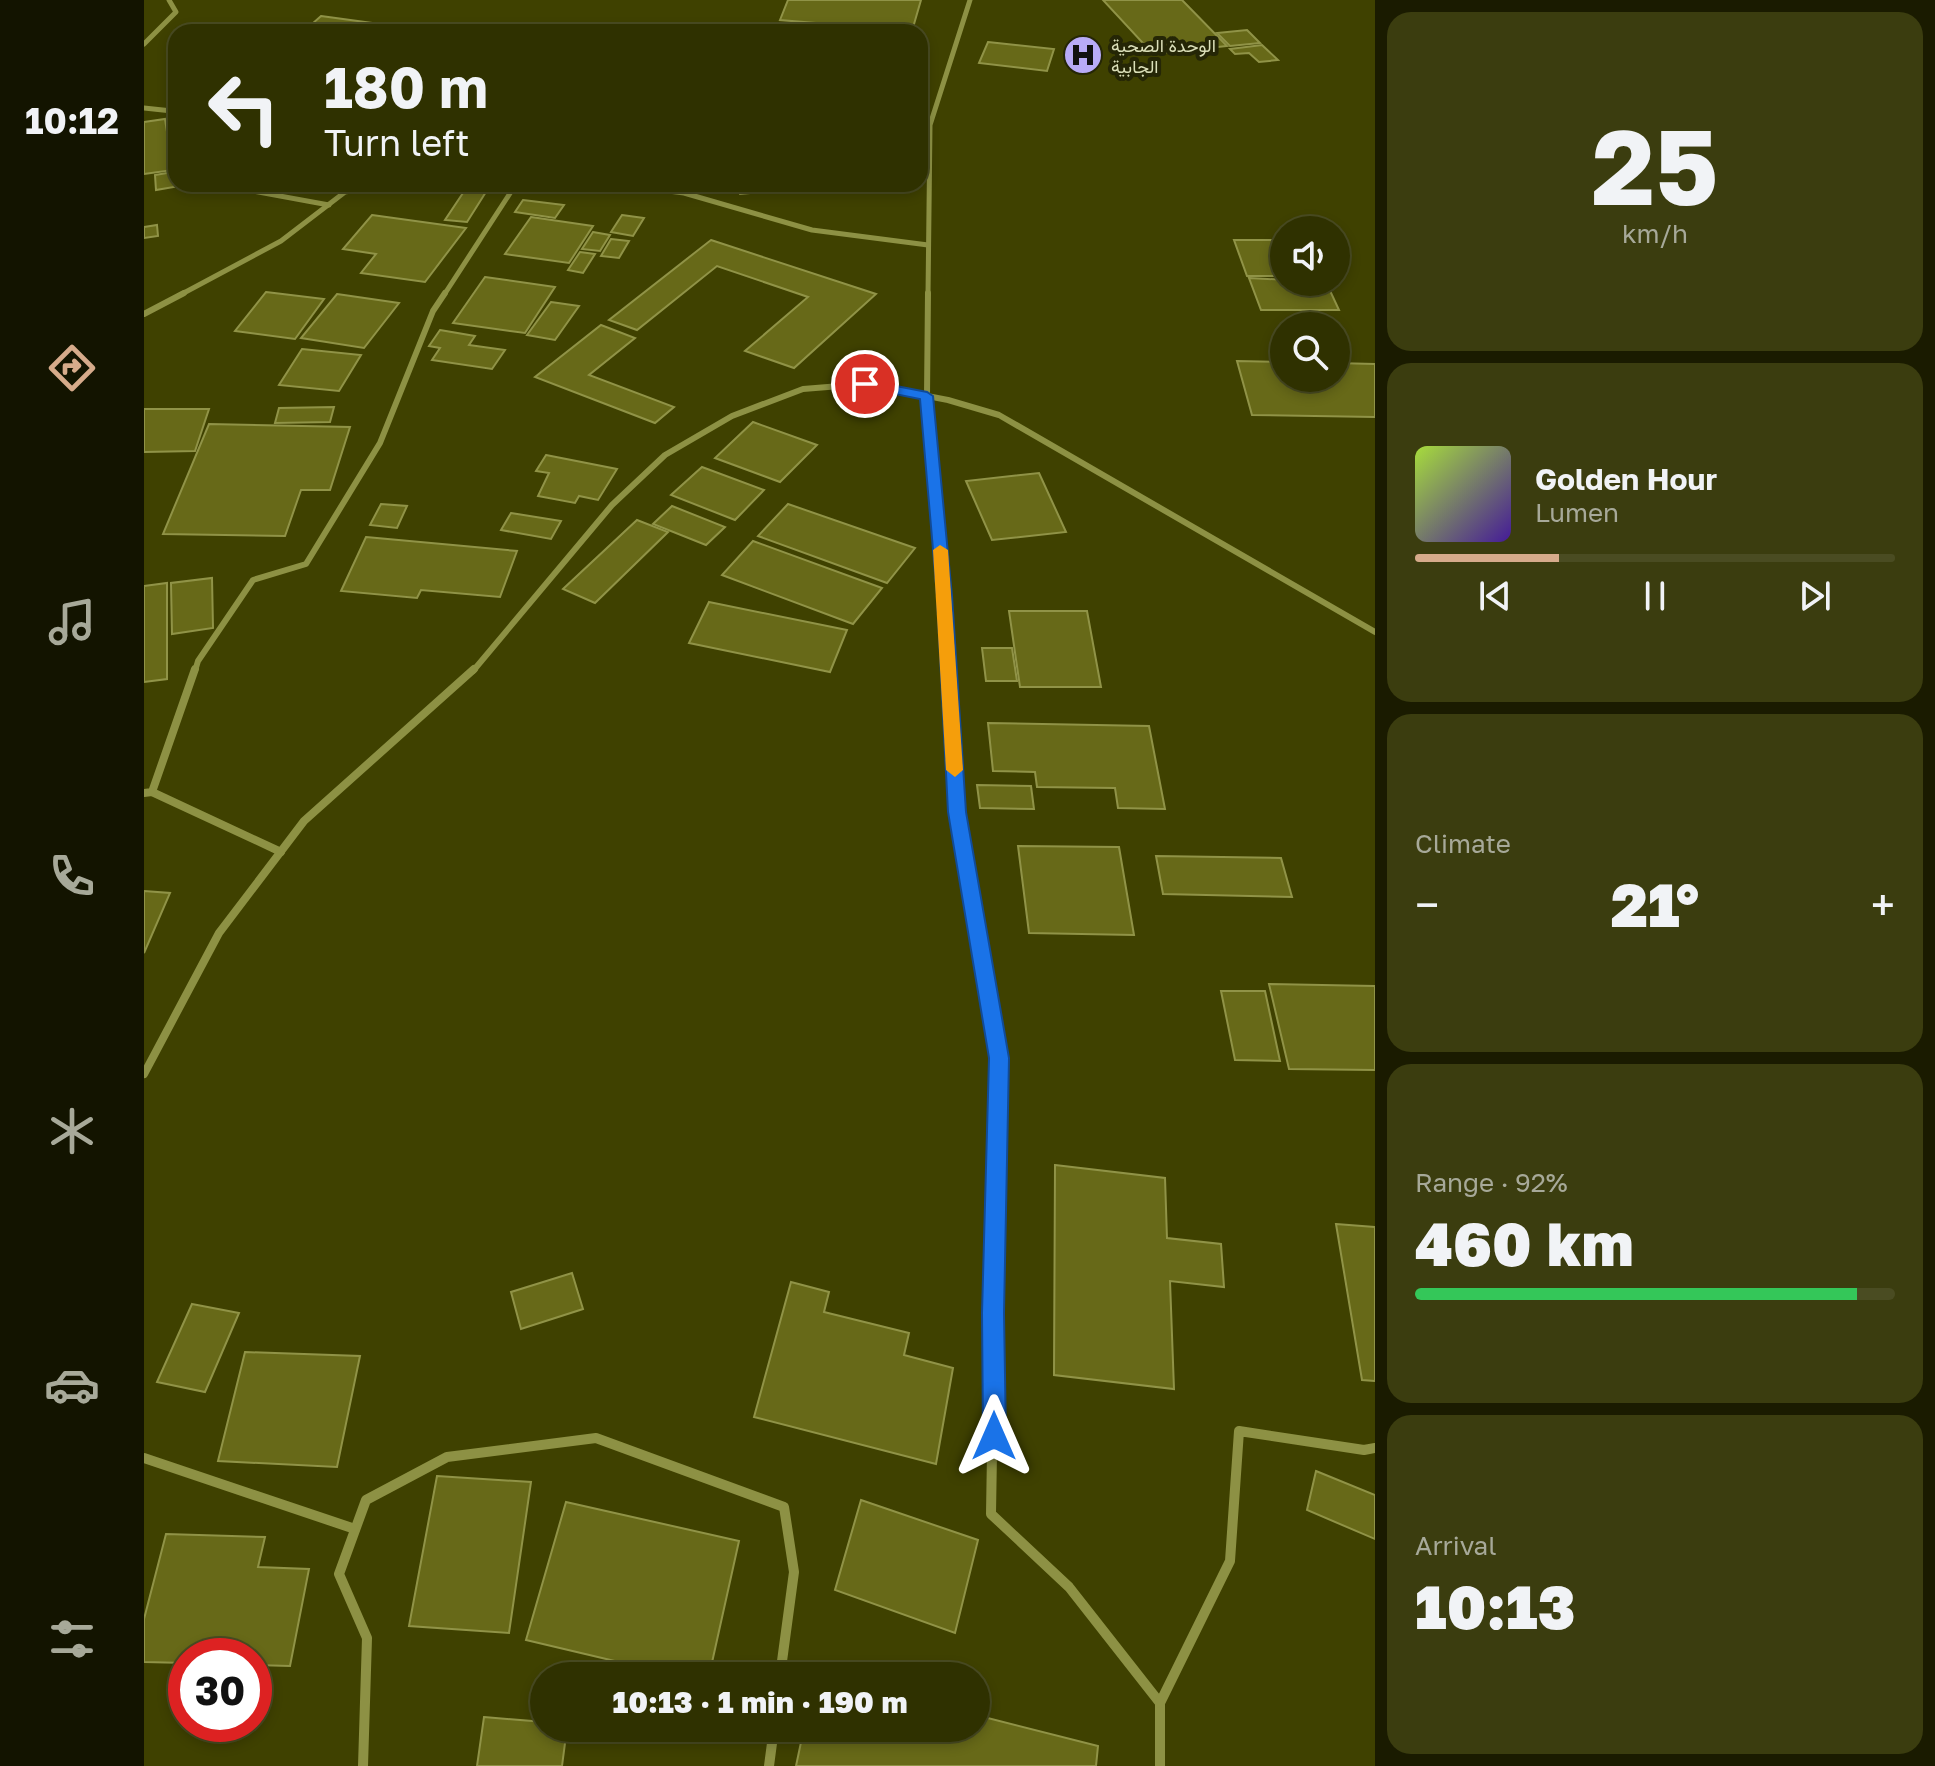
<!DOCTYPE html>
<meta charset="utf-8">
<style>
:root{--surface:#2f3100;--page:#3b3d0f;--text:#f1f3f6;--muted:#a7a999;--line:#4a4c22;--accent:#d6ab8b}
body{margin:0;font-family:"Golos Text",Vazirmatn,sans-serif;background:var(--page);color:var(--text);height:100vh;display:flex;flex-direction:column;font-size:30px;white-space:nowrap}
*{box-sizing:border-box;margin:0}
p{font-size:26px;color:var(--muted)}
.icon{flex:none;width:44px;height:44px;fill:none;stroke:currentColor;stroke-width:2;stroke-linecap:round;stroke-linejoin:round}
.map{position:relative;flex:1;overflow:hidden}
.sheet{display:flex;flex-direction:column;gap:12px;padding:12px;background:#1a1b00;width:560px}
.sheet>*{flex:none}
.banner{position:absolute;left:24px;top:24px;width:760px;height:168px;border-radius:24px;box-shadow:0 4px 12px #0003,0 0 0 2px var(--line);background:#2f3100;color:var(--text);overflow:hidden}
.fabs{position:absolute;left:1126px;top:216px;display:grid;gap:16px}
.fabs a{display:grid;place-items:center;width:80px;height:80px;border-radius:50%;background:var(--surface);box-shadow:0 4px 12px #0003,0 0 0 2px var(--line);font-size:40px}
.speed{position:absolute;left:24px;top:1638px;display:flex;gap:16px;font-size:40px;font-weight:700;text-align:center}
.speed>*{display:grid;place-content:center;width:104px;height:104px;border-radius:50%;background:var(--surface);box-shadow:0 4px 12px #0003,0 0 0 2px var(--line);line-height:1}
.speed .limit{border:12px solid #d22;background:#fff;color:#111}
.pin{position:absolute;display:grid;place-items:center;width:68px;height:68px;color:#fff;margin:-34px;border:4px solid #fff;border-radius:50%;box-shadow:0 2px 8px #0007}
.me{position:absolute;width:88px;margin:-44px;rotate:0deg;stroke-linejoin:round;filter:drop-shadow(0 0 6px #0008)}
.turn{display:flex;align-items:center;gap:28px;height:168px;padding:0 24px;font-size:36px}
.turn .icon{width:104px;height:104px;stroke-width:2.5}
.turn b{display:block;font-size:56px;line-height:68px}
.big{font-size:60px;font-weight:800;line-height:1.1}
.sheet .card{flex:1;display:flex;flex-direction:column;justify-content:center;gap:12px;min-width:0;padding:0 28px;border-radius:24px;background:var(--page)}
.sheet .dial{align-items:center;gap:0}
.dial b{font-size:104px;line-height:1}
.song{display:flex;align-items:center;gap:24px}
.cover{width:96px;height:96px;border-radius:12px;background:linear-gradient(135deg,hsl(80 70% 55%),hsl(260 70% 35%))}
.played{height:8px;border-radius:4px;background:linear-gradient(90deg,var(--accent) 30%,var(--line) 30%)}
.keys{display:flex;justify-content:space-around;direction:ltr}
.heat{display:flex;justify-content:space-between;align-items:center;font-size:44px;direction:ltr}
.charge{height:12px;border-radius:6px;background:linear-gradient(90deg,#34c759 92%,var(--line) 0)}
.trip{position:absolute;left:386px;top:1662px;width:460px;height:80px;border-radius:40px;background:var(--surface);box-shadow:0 4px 12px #0003,0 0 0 2px var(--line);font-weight:800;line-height:80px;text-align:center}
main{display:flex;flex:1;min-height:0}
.menu{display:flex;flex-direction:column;width:144px;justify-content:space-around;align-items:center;background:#131400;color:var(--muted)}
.menu .icon{width:56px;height:56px}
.menu .current{color:var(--accent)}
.menu b{font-size:36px;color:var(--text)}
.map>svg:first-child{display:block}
</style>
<main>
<nav class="menu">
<b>10:12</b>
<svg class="icon current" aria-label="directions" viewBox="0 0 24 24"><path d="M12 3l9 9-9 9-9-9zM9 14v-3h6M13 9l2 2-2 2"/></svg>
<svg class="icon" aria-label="music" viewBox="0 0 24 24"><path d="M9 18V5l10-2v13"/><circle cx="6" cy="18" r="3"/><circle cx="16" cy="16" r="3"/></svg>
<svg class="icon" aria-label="phone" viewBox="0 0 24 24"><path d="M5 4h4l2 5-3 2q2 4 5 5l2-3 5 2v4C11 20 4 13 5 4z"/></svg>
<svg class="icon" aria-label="climate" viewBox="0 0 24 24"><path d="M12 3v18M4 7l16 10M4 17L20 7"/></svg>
<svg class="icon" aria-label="car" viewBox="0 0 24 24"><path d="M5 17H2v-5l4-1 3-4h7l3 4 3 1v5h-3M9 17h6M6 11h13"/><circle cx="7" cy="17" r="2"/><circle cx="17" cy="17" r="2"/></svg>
<svg class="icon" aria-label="filters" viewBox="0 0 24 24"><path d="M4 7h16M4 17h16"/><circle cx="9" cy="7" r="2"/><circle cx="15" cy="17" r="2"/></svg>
</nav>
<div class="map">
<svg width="1231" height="1766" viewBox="0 0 1231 1766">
<rect width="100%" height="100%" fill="#3f4100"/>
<g fill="#676918" stroke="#909347" stroke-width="2">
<polygon points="644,0 777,0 768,31 636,20"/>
<polygon points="959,0 1038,0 1083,46 1009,54"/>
<polygon points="177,16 243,25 236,32 159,32"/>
<polygon points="1103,30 1116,43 1086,46 1073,33"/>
<polygon points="844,42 910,49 903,71 835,63"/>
<polygon points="1118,45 1134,60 1115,62 1105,53 1091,54 1086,49"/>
<polygon points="21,119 29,170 0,174 0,122"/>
<polygon points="29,172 30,187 12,190 11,175"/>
<polygon points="325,184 347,184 323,222 301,220"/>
<polygon points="592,184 698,184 596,194"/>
<polygon points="379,200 420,205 411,218 371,212"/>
<polygon points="228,215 322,228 281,282 217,273 232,254 199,249"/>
<polygon points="478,215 500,218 489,236 467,232"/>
<polygon points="387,217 449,226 425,263 361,254"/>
<polygon points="13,225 14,236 0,238 0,227"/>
<polygon points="449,232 466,235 456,251 438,249"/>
<polygon points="467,239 485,241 475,258 457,256"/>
<polygon points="567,240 732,294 650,368 601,351 664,297 573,266 493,330 465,320"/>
<polygon points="1090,240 1140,240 1140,276 1103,276"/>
<polygon points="436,252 451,254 439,273 424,270"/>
<polygon points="341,277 411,287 381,333 309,323"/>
<polygon points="1105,278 1182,282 1195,310 1117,310"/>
<polygon points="122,292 180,299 151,339 91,331"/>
<polygon points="193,294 255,303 220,348 157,338"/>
<polygon points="407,302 435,306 411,340 383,335"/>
<polygon points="457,325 491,338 445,375 530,407 511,423 391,377"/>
<polygon points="296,330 331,336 325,345 361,350 348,369 288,360 296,348 285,346"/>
<polygon points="158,349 217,355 195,391 135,385"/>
<polygon points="1093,361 1140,362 1140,378 1192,378 1192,363 1231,364 1231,417 1108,415"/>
<polygon points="190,407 186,422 131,423 135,408"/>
<polygon points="0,409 65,409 51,451 0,452"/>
<polygon points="609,422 673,445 636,482 571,458"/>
<polygon points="65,424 206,427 186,490 157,490 141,536 19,534"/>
<polygon points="402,455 473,469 454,500 435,496 431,503 394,496 405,473 392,471"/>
<polygon points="558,467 620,490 591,520 527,495"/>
<polygon points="895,473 922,532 848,540 822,481"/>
<polygon points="237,504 263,506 253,528 226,525"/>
<polygon points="644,504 771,548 743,583 614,536"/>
<polygon points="528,506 581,527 562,545 509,524"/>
<polygon points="367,513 417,521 407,539 357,530"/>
<polygon points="493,520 524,532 451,603 419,589"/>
<polygon points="222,537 373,551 356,597 277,590 273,598 197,591"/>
<polygon points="609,541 738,588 709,624 578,575"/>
<polygon points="68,578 69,628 28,634 27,583"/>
<polygon points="23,583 23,679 0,682 0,586"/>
<polygon points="565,602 703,630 686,672 545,643"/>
<polygon points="865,611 943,611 957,687 876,687"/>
<polygon points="838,648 868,648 873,681 842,681"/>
<polygon points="844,723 1005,726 1021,809 974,808 971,788 893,787 891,772 849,771"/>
<polygon points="833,785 887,786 890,809 836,808"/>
<polygon points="874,846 975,847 990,935 885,933"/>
<polygon points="1012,856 1137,858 1148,897 1019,894"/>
<polygon points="0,891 26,893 0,953"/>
<polygon points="1125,984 1231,986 1231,1070 1145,1069"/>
<polygon points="1077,991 1121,991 1136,1061 1091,1060"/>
<polygon points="911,1165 1021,1178 1023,1238 1077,1244 1080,1287 1026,1281 1030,1389 910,1375"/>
<polygon points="1192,1224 1231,1227 1231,1381 1218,1380"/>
<polygon points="428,1273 439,1309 377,1329 367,1292"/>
<polygon points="647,1282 685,1292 680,1312 765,1333 760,1355 809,1368 792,1464 610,1417"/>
<polygon points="48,1304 95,1313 61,1392 13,1382"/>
<polygon points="101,1352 216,1356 193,1467 74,1461"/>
<polygon points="1172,1471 1231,1495 1231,1539 1163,1510"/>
<polygon points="293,1476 387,1482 365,1633 265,1626"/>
<polygon points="717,1500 834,1540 811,1633 691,1590"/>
<polygon points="422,1502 595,1541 565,1676 534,1676 382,1640"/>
<polygon points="22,1534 121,1537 114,1567 165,1569 146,1666 110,1665 110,1656 42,1656 42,1663 0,1662 0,1619"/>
<polygon points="832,1715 954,1746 952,1766 652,1766 660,1728 832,1728"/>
<polygon points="340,1717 400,1722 400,1728 423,1728 418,1766 333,1766"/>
</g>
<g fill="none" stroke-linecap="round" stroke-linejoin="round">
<g stroke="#8d9144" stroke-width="5">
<polyline points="0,44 32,12 25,0"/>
<polyline points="0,108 28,111 32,115"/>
<polyline points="71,184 185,205"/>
<polyline points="470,184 540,193 668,230 784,245"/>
<polyline points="36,295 137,241 201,192 244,184"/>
<polyline points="300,295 372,184"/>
<polyline points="784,295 786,125 826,0"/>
</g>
<g stroke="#8d9144" stroke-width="6">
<polyline points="784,293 783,396 805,671"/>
<polyline points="0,314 40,293"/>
<polyline points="51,671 54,661 109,580 162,564 236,443 289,311 301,293"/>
<polyline points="329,671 468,505 521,455 588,416 659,389 721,384 804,400 855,415 1231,632"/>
</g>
<g stroke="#8d9144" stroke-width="8">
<polyline points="804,669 813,812 855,1058 853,1152"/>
<polyline points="8,792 137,852"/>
<polyline points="0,793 8,792 51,669"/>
<polyline points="0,1074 75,933 160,821 330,669"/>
</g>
<g stroke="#8d9144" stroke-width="10">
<polyline points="853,1150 847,1514 925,1587 1016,1703 1016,1766"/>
<polyline points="0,1458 211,1529"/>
<polyline points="1016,1703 1086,1561 1095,1431 1220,1450 1231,1448"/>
<polyline points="219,1766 223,1638 195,1574 222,1500 303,1457 452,1438 640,1507 650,1572 636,1676"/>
<polyline points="625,1766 630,1728"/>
</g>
</g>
<polygon fill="#1a73e8" stroke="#114b97" stroke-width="2" points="721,380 783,392 789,396 808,596 822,812 865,1058 860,1313 862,1436 858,1444 850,1447 842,1444 839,1436 838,1313 845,1058 804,812 793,596 776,399 716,387 716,382"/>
<polygon fill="#f59e0b" points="796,545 804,550 819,770 811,777 802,770 789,550"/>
<defs>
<g id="hospital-disc" transform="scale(2)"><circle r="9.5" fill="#b8abf7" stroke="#252606"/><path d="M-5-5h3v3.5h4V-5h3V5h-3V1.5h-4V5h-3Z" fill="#111"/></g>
</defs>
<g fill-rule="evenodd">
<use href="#hospital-disc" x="939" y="55"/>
</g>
<g text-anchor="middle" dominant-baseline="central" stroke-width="8" stroke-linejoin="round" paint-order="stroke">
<g font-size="18" fill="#dbdfb9" stroke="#252606" text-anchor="start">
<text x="967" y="45">الوحدة الصحية<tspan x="967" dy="21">الجابية</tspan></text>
</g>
</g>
</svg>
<div class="fabs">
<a><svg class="icon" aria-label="sound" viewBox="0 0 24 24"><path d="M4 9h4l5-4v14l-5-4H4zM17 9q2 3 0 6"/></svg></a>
<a><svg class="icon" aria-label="search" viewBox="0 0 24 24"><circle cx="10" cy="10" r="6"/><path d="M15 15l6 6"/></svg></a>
</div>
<div class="speed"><div class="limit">30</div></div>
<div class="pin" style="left:721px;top:384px;background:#d93025"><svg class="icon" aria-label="arrive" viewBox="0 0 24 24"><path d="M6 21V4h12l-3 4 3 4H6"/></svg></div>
<svg class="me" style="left:850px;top:1436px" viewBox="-20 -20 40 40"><path d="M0-17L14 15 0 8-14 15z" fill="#1a73e8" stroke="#fff" stroke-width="4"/></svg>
<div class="trip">10:13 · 1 min · 190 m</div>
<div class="banner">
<div class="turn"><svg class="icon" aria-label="left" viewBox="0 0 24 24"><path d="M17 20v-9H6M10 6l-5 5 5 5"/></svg><div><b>180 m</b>Turn left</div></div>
</div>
</div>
<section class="sheet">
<div class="card dial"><b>25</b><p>km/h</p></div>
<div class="card">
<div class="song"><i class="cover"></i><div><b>Golden Hour</b><p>Lumen</p></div></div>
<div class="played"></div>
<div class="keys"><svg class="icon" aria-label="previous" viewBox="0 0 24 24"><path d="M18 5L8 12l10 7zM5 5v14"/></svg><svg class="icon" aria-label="pause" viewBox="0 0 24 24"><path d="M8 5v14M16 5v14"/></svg><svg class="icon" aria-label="next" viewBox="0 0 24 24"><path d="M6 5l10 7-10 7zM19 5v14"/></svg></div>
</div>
<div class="card"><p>Climate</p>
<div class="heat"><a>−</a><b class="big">21°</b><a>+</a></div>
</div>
<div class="card"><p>Range · 92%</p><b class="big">460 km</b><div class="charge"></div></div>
<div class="card"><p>Arrival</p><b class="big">10:13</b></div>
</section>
</main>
